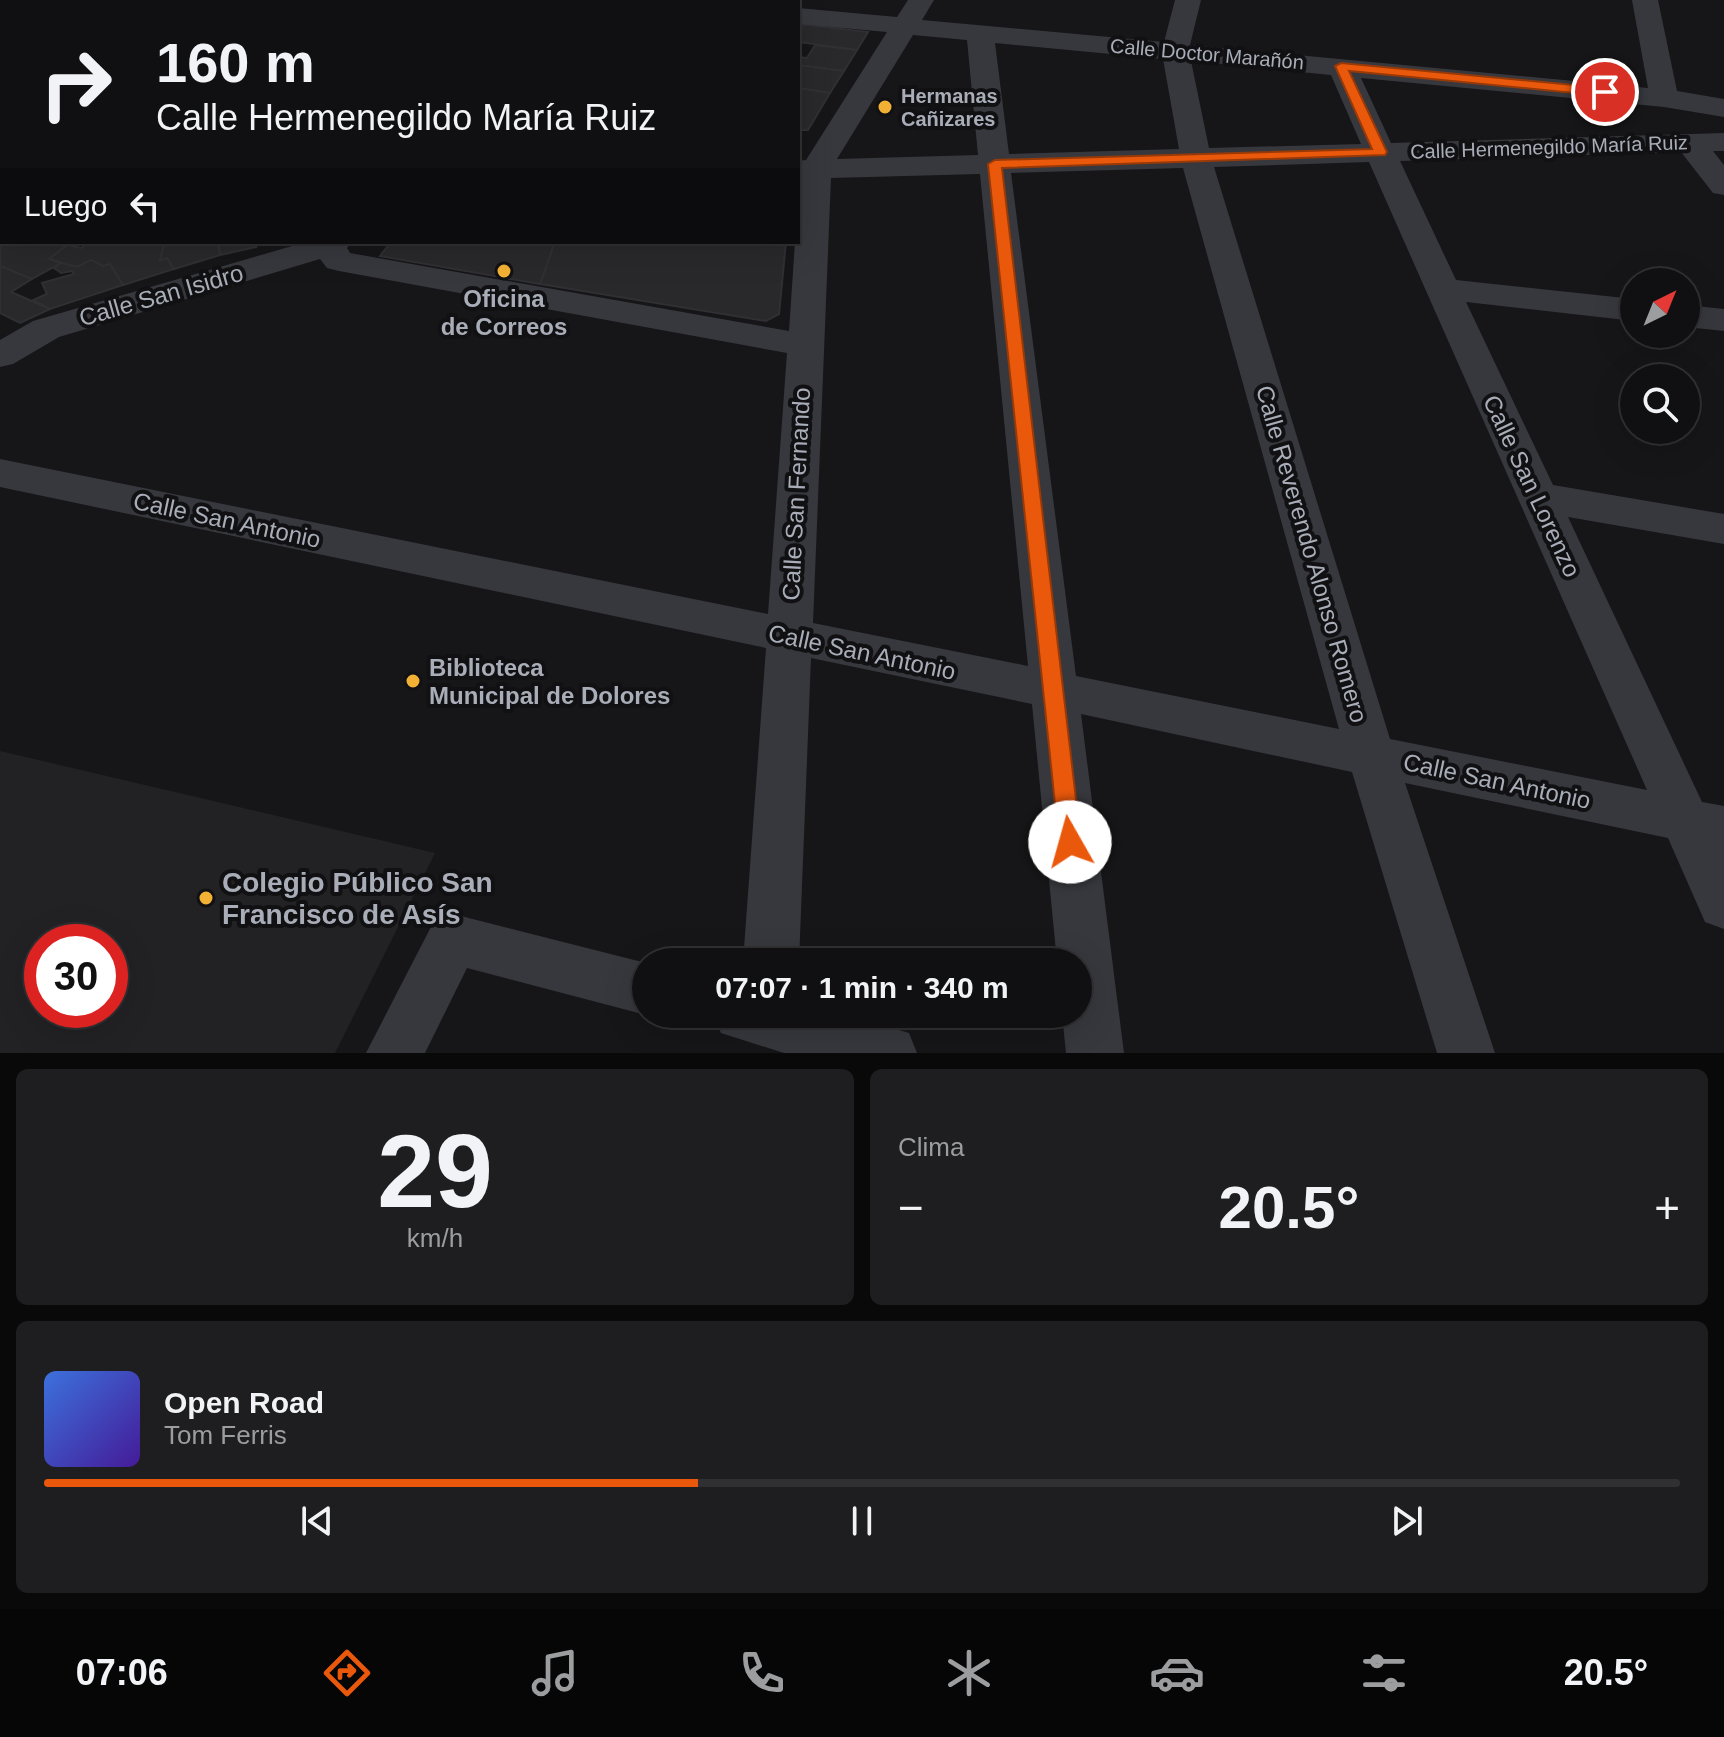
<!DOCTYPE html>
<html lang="es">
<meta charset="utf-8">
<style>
:root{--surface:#101012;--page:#1e1e20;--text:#f1f3f6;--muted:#9c9d9f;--line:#303032;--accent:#ea580c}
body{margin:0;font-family:Arial,sans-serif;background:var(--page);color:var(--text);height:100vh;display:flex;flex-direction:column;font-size:30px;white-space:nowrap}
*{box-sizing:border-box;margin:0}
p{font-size:26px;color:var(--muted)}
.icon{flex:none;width:44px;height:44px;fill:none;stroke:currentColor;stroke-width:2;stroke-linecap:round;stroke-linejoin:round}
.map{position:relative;height:1053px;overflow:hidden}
.sheet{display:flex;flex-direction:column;gap:16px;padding:16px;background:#09090a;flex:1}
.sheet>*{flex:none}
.banner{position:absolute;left:0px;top:0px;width:800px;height:244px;box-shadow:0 8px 32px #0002,0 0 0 2px var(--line);background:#101012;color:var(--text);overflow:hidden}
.needle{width:52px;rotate:43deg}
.tools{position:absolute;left:1620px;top:268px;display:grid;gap:16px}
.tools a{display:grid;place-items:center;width:80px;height:80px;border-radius:50%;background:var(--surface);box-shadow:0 8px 32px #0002,0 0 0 2px var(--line);font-size:40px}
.speed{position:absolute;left:24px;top:924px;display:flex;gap:16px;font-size:40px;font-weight:700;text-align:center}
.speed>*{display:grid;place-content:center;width:104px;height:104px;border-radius:50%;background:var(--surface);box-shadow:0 8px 32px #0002,0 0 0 2px var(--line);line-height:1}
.speed .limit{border:12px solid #d22;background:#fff;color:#111}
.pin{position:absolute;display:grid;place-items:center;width:68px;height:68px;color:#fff;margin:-34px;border:4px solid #fff;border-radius:50%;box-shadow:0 2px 8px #0007}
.me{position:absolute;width:88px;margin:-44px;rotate:353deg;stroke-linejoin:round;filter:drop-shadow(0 0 6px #0008)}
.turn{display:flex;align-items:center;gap:28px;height:168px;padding:0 24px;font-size:36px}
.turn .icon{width:104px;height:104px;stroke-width:2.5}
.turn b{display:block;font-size:56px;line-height:68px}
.then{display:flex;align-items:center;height:76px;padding:0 24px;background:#0003;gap:16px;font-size:30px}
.big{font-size:60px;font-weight:700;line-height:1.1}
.sheet .tile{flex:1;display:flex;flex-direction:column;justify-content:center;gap:12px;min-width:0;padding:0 28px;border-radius:12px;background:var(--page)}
.sheet .dial{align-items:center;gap:0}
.dial b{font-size:104px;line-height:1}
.song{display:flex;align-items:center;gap:24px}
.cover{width:96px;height:96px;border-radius:12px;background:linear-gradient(135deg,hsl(220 70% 55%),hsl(260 70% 35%))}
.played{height:8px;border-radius:4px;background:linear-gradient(90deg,var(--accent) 40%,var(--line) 40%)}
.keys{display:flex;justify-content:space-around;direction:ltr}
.heat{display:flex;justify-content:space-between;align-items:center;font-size:44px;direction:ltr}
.sheet .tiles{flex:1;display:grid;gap:16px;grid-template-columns:1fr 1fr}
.tile:last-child{grid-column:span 2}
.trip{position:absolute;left:632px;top:948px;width:460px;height:80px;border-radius:40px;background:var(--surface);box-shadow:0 8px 32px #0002,0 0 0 2px var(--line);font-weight:700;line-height:80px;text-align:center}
.tab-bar{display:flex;height:128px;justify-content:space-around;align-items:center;background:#060607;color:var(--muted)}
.tab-bar .icon{width:56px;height:56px}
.tab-bar .selected{color:var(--accent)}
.tab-bar b{font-size:36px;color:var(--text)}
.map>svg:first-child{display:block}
</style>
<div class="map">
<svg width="1724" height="1053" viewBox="0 0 1724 1053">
<rect width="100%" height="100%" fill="#161618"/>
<path fill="#222225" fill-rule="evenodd" d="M0 751 435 853 335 1053H0ZM42 942H110V1010H42Z"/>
<g fill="#29292c" stroke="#303034" stroke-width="2">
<polygon points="398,0 482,0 396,2"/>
<polygon points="798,24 868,32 857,50 798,42"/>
<polygon points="815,45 857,50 844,71 798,65 798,57 807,58"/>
<polygon points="798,65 844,71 830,93 798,88 801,74 798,73"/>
<polygon points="798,88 830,93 808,130 798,130"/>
<polygon points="0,242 67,245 49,259 61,263 32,279 0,266"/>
<polygon points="127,242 164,245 160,260 167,258 174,269 123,285 110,264 103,266 91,260 77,267 49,259 67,245 81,248 87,244 124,245"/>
<polygon points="175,242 218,242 220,255 174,269 167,258 160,260 164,245"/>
<polygon points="218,242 259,242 256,247 220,255"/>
<polygon points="391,242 555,242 540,284 380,256"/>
<polygon points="555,242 786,242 779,314 766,321 540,284"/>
<polygon points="91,260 103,266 110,264 123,285 50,309 33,300 47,294 42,283 74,274 72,271 61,273 54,268 61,263 77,267"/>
<polygon points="0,266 32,279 11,292 50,309 20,323 0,313"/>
</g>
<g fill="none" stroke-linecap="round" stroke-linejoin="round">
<g fill="#37383d" fill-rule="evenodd">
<polygon points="0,0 21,0 2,2 2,9"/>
<polygon points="262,0 293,0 294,2 263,2"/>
<polygon points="478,0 505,0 477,2"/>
<polygon points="612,0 664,0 665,2 613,2"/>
<path d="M908 0H934L922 20 1164 42 1175 0H1201L1190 45 1648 88 1632 0H1658L1677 91 1724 99V117L1664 107 1361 78 1391 143 1724 133V151H1713L1724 165V195L1713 193 1681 152 1400 161 1456 280 1634 299V321L1466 302 1553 485 1724 514V544L1568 517 1702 802 1724 806V929L1705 922 1668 838 1405 783 1495 1053H1437L1352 772 1081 714 1124 1053H1066L1062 1014H1078V962H1057L1032 704 811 658 799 962H743L766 648 0 487V459L768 614 787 353 339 271 327 268 320 259 59 337 13 364 0 367V340L33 321 306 242H351L347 248 350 253 789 331 795 242H798V161L806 160 887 32 798 24V8L897 17ZM913 35 967 40 978 155 837 159ZM995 43 1163 59 1179 149 1009 154ZM1191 61 1331 75 1361 144 1209 148ZM1369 162 1647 790 1390 739 1214 167ZM1183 168 1339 729 1076 676 1011 173ZM980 174 1028 666 813 623 831 178Z"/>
<polygon points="2,198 2,218 0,219 0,199"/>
<polygon points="1686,305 1724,309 1724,331 1686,327"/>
<polygon points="453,914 646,963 646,1014 650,1014 646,1015 467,968 425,1053 366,1053 434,921"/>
<polygon points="713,1014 846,1014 909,1033 917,1053 784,1053 721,1033"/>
</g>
</g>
<polygon fill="#ea580c" stroke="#983908" stroke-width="2" points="1341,63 1605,88 1611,92 1605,96 1349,71 1387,152 1385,155 1002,168 1081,842 1078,849 1070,852 1062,849 1059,842 988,164 995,160 1372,149 1335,66"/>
<g fill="#f2b134" stroke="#111113" stroke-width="3">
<circle cx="885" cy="107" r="8"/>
<circle cx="504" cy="271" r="8"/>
<circle cx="413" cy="681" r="8"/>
<circle cx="206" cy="898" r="8"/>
</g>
<g text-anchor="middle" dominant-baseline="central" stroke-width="8" stroke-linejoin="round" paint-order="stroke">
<g font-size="20" fill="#a8adb8" stroke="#111113">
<text transform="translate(1207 54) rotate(5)">Calle Doctor Marañón</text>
<text transform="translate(1549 147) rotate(-2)">Calle Hermenegildo María Ruiz</text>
</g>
<g font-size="20" font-weight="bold" fill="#a8adb8" stroke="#111113" text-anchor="start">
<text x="901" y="96">Hermanas<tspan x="901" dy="23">Cañizares</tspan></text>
</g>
<g font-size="24" fill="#a8adb8" stroke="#111113">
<text transform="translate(161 295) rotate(-16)">Calle San Isidro</text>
<text transform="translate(1532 486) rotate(65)">Calle San Lorenzo</text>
<text transform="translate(796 494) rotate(-87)">Calle San Fernando</text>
<text transform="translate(227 520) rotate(12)">Calle San Antonio</text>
<text transform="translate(1312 554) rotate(74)">Calle Reverendo Alonso Romero</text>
<text transform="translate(862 652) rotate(12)">Calle San Antonio</text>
<text transform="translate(1497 781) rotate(12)">Calle San Antonio</text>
</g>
<g font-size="24" font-weight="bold" fill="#a8adb8" stroke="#111113">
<text x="504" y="298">Oficina<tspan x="504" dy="28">de Correos</tspan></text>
<text x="429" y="667" text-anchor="start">Biblioteca<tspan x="429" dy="28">Municipal de Dolores</tspan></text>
</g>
<g font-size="28" font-weight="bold" fill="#a8adb8" stroke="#111113" text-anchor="start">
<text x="222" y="882">Colegio Público San<tspan x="222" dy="32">Francisco de Asís</tspan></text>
</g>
</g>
</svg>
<div class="tools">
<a><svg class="needle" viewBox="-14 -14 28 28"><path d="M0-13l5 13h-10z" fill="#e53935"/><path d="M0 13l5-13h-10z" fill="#9c9d9f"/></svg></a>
<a><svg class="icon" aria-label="search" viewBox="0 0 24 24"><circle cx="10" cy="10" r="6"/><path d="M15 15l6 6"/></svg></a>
</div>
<div class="speed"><div class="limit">30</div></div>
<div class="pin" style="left:1605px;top:92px;background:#d93025"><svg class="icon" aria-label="arrive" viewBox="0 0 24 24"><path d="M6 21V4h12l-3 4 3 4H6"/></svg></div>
<svg class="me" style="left:1070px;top:842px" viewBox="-20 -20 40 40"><circle r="19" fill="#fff"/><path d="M0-13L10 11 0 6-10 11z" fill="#ea580c"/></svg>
<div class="trip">07:07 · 1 min · 340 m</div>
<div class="banner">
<div class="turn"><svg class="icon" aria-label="right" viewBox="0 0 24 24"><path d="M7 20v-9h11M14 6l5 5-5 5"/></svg><div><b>160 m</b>Calle Hermenegildo María Ruiz</div></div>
<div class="then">Luego<svg class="icon" aria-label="left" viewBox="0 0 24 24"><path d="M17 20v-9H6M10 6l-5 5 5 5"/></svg></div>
</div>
</div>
<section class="sheet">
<div class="tiles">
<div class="tile dial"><b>29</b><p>km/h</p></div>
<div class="tile"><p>Clima</p>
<div class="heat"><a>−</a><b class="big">20.5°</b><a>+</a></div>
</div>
<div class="tile">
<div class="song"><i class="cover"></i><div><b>Open Road</b><p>Tom Ferris</p></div></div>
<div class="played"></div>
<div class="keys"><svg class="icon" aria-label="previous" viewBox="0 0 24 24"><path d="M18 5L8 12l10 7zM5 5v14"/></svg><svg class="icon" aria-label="pause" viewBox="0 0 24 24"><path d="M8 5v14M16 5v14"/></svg><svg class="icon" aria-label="next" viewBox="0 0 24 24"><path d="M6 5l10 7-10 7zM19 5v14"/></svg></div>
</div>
</div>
</section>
<nav class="tab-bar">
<b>07:06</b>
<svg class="icon selected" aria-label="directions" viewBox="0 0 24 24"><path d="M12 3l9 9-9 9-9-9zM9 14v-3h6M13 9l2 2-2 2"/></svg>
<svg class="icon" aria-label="music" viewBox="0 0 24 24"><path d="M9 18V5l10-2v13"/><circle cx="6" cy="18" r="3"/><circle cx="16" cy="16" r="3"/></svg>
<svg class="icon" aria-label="phone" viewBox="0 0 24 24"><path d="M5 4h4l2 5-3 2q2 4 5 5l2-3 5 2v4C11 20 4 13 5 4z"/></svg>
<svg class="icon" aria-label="climate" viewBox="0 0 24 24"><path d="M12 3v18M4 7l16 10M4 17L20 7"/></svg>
<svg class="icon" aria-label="car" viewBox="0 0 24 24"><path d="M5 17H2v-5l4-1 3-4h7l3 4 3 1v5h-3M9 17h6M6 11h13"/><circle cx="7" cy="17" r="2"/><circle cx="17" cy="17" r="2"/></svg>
<svg class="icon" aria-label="filters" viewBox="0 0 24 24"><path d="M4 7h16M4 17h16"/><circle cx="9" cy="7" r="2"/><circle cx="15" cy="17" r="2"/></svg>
<b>20.5°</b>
</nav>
